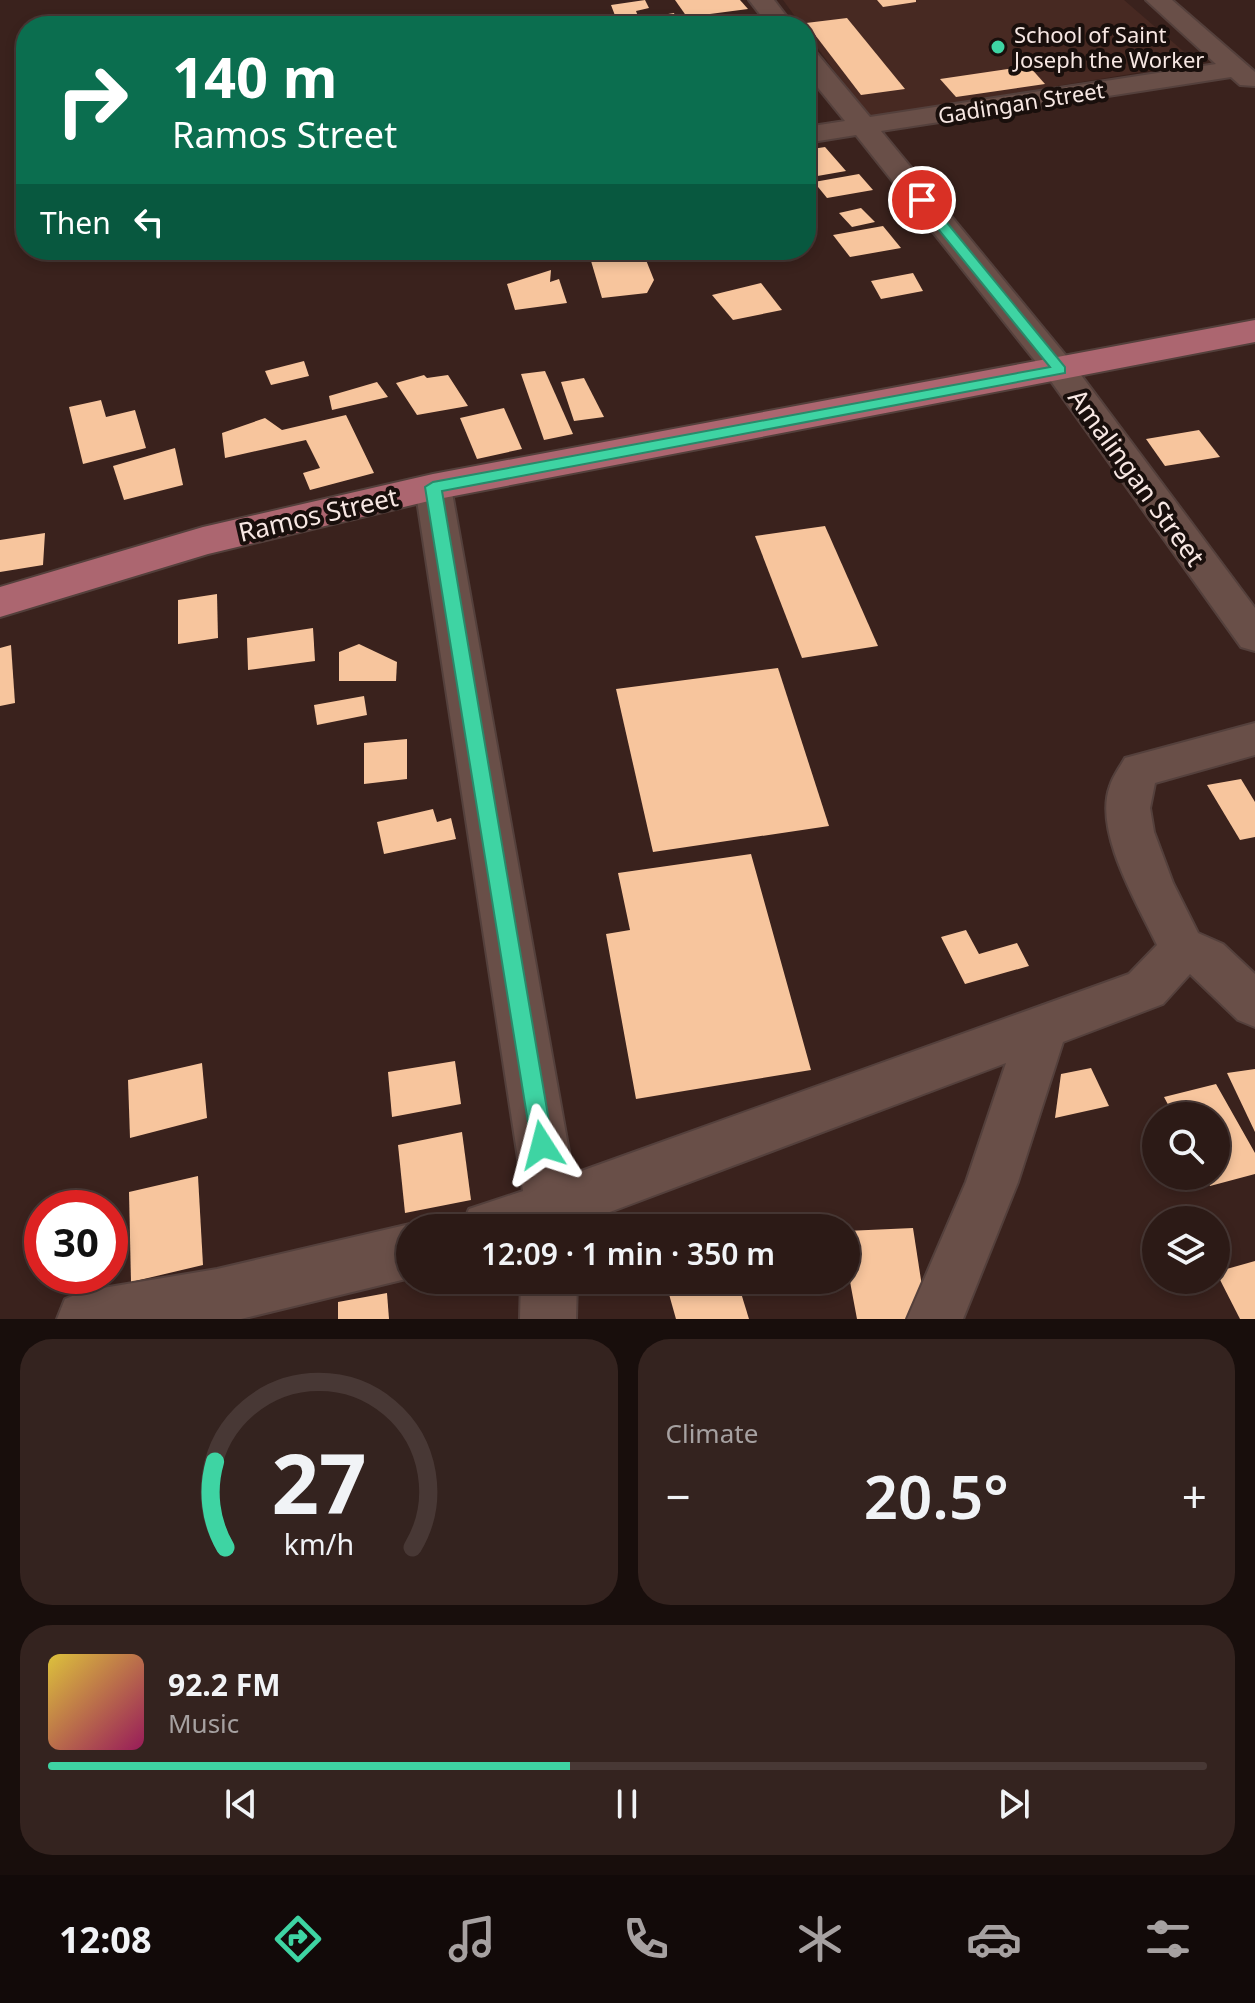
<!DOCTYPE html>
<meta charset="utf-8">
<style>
:root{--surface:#2c1a16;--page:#34231f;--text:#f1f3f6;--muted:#a6a1a1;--line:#483835;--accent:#3ed4a3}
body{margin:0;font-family:"Noto Sans",sans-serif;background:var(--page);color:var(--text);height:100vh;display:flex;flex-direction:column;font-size:30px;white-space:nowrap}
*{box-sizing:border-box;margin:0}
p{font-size:26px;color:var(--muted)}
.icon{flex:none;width:44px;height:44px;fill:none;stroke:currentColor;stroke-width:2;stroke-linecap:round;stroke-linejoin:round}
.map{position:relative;height:1319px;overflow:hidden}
.details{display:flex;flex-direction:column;gap:20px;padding:20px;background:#180e0c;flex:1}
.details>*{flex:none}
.guide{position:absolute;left:16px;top:16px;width:800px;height:244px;border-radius:32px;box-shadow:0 4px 12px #0003,0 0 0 2px var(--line);background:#0b6e4f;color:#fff;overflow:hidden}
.fabs{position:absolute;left:1142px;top:1102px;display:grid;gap:16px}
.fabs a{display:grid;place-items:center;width:88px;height:88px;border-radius:50%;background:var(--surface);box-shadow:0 4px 12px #0003,0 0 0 2px var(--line);font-size:40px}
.speed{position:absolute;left:24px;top:1190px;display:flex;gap:16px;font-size:40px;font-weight:700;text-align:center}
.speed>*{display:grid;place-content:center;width:104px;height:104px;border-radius:50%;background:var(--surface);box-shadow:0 4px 12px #0003,0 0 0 2px var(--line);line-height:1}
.speed .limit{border:12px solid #d22;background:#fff;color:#111}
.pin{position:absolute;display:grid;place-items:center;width:68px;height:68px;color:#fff;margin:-34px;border:4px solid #fff;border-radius:50%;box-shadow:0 2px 8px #0007}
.me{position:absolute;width:88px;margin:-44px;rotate:351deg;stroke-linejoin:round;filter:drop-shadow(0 0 6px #0008)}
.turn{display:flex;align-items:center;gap:28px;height:168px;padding:0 24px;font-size:36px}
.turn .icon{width:104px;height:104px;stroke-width:2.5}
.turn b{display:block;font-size:56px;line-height:68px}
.then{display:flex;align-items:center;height:76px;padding:0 24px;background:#0003;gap:16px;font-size:30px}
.big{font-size:60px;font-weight:600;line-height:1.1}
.details .card{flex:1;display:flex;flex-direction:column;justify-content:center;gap:12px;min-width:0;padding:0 28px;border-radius:32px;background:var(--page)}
.details .dial{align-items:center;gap:0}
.dial svg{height:208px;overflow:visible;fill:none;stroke:var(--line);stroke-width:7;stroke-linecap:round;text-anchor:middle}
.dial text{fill:var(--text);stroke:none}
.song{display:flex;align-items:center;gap:24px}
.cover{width:96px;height:96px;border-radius:12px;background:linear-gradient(135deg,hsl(50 70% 55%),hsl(330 70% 35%))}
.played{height:8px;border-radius:4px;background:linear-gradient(90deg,var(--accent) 45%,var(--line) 45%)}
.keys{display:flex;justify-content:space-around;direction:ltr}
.heat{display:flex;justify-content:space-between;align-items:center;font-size:44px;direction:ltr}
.details .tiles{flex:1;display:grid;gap:20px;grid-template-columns:1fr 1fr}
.card:last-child{grid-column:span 2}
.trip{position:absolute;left:396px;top:1214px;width:464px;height:80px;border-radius:40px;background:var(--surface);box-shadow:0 4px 12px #0003,0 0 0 2px var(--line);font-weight:600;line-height:80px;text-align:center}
.menu{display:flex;height:128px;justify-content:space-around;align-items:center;background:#120a09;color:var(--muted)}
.menu .icon{width:56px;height:56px}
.menu .current{color:var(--accent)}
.menu b{font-size:36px;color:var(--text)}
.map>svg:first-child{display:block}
</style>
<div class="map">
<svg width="1255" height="1319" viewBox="0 0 1255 1319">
<rect width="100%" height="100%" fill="#3a221d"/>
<polygon fill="#472922" points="783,0 1124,0 1197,63 868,117 806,32 806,26 802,26"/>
<g fill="#f7c59d">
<polygon points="645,0 649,8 636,11 639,19 674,13 676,19 619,26 611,5"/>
<polygon points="675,0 740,0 748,9 687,17"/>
<polygon points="877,0 916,0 916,2 883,7"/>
<polygon points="847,18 905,89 861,95 806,23"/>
<polygon points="1029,66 1045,84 956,97 940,79"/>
<polygon points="825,147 846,171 806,178 806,150"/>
<polygon points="859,174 873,190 827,198 814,182"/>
<polygon points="861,208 875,222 852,227 839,213"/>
<polygon points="883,226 901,248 850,257 833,235"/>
<polygon points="644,255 654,280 647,293 602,298 591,261"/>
<polygon points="551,270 550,282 559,279 567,303 515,310 507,284"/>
<polygon points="913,273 923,291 881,299 871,281"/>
<polygon points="761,283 782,310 733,320 712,295"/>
<polygon points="304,361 309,376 271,385 265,371"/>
<polygon points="545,371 573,434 544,440 521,374"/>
<polygon points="424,375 427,378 448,375 468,406 417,415 396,383"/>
<polygon points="584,378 604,417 574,421 561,382"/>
<polygon points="377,382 388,397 332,410 329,396"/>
<polygon points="101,400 106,417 135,410 146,448 83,464 69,407"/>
<polygon points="504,408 522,449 477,459 460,418"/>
<polygon points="346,415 374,473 310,490 303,473 320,468 306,440 225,458 222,433 265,418 282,430"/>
<polygon points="1199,430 1220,457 1165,466 1146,439"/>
<polygon points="175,448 183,485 124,500 113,466"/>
<polygon points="825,526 878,646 802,658 755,536"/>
<polygon points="45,533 43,565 0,572 0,540"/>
<polygon points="217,594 218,638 178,644 178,600"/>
<polygon points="313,628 315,661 248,670 247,638"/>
<polygon points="359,644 397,662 396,681 339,681 339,652"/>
<polygon points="11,645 15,703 0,706 0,648"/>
<polygon points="778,668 829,826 653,852 616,689"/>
<polygon points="364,696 367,715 317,725 314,705"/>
<polygon points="407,739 407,779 364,784 364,743"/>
<polygon points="1241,779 1255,802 1255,837 1240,840 1207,785"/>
<polygon points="433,809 437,822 451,818 456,839 384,854 377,822"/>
<polygon points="751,854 811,1070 636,1099 606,934 630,930 618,873"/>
<polygon points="966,930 979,954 1017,943 1029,966 965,984 941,937"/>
<polygon points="455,1061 461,1104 392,1117 388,1072"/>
<polygon points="202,1063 207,1118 130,1138 128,1080"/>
<polygon points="1091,1068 1109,1106 1055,1118 1061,1074"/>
<polygon points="1255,1069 1255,1132 1227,1073"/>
<polygon points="1216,1084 1255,1153 1255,1174 1210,1186 1205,1176 1216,1176 1216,1116 1174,1116 1164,1097"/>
<polygon points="462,1132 471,1200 405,1213 398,1145"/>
<polygon points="198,1176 203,1265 131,1282 129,1192"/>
<polygon points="718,1217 722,1228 678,1228 678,1227"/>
<polygon points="913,1228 927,1319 857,1319 846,1260 846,1231"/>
<polygon points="1255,1261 1255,1319 1240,1319 1216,1272"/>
<polygon points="665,1280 737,1280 749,1319 676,1319"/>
<polygon points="387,1293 389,1319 338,1319 338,1302"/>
</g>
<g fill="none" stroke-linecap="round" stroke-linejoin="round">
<g stroke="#54403c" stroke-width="4">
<g id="minor">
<polygon points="749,0 774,0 794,26 769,26"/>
<polygon points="1146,0 1172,0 1255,72 1255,86 1240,85 1231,77 881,131 1072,363 1255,608 1255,651 1241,647 1048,377 856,135 806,143 806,127 845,121 806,73 806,48 815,51 870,117 1216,64"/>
<path d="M433 475 446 479 451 487 573 1174 1129 974 1157 945C1138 905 1093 831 1110 786 1113 776 1120 767 1125 758L1255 723V755L1155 783 1150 808 1154 832 1173 883 1198 933 1223 944 1255 974V1027L1238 1020 1190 974 1163 1004 1063 1042 1018 1182 963 1319H907L966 1182 1006 1063 578 1224V1228H461L469 1209 523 1191 415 487 420 479Z"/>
<polygon points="410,1224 420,1228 410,1228 410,1278 241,1319 57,1319 65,1299 85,1291 217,1269"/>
<polygon points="521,1280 577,1280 576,1319 520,1319"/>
</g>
</g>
<g stroke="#54403c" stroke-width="4">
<polygon id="major" points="1255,320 1255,342 433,500 208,554 0,617 0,587 203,527 433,474"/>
</g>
<use href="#minor" fill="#694f48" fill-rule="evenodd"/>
<use href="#major" fill="#ac6670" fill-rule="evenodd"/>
</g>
<polygon fill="#3ed4a3" stroke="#288a6a" stroke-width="2" points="917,197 926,197 1065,367 1065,373 442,491 553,1145 550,1153 542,1156 533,1153 425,487 433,482 1050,367 917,203"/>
<circle fill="#3ed4a3" stroke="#190f0c" stroke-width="3" cx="998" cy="47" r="8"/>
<g text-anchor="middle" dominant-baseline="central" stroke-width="8" stroke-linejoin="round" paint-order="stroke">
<g font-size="22" fill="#f7e7e3" stroke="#190f0c" text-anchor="start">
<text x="1014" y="34">School of Saint<tspan x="1014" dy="25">Joseph the Worker</tspan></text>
</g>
<g font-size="22" fill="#f7e7e3" stroke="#190f0c">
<text transform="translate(1021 102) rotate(-9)">Gadingan Street</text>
</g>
<g font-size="26" fill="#f7e7e3" stroke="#190f0c">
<text transform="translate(1137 477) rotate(54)">Amalingan Street</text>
<text transform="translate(318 514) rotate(-13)">Ramos Street</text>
</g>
</g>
</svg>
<div class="fabs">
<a><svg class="icon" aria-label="search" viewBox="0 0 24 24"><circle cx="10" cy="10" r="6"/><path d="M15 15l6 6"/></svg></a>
<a><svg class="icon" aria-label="layers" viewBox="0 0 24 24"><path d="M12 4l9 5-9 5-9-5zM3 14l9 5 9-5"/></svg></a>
</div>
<div class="speed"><div class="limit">30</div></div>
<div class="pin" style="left:922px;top:200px;background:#d93025"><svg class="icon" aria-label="arrive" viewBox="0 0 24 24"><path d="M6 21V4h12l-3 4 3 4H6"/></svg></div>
<svg class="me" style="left:542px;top:1145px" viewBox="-20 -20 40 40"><path d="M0-17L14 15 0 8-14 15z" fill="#3ed4a3" stroke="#fff" stroke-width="4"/></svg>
<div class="trip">12:09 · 1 min · 350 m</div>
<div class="guide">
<div class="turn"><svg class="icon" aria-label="right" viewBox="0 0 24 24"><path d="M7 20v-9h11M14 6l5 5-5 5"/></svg><div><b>140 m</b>Ramos Street</div></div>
<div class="then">Then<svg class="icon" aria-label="left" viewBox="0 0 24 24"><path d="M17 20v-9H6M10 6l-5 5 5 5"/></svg></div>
</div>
</div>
<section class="details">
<div class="tiles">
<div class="card dial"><svg viewBox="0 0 100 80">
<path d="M14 69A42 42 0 1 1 86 69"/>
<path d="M14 69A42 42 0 0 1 10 36" stroke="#3ed4a3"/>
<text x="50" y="56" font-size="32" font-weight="700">27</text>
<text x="50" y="72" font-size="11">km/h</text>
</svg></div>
<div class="card"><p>Climate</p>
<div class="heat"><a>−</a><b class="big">20.5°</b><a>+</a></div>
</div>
<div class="card">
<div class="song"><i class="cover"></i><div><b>92.2 FM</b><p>Music</p></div></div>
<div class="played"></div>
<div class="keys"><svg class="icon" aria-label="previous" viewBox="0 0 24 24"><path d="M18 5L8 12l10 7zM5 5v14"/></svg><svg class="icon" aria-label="pause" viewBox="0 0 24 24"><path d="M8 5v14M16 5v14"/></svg><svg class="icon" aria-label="next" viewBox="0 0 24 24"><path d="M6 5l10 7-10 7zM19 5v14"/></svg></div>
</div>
</div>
</section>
<nav class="menu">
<b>12:08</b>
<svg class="icon current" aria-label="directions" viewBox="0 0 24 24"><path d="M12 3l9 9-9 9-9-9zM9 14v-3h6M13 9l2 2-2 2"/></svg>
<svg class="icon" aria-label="music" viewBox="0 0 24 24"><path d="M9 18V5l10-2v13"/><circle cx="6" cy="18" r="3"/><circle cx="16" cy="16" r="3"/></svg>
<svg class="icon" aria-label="phone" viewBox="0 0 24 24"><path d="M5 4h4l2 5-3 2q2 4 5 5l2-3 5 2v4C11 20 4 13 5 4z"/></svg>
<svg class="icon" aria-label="climate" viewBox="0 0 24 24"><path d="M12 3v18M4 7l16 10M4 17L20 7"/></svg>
<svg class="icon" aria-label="car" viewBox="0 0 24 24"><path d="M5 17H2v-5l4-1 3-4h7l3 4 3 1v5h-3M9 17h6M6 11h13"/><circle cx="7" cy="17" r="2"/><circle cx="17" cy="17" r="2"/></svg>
<svg class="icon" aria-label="filters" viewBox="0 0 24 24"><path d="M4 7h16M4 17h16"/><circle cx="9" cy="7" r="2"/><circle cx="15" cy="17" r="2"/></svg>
</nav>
